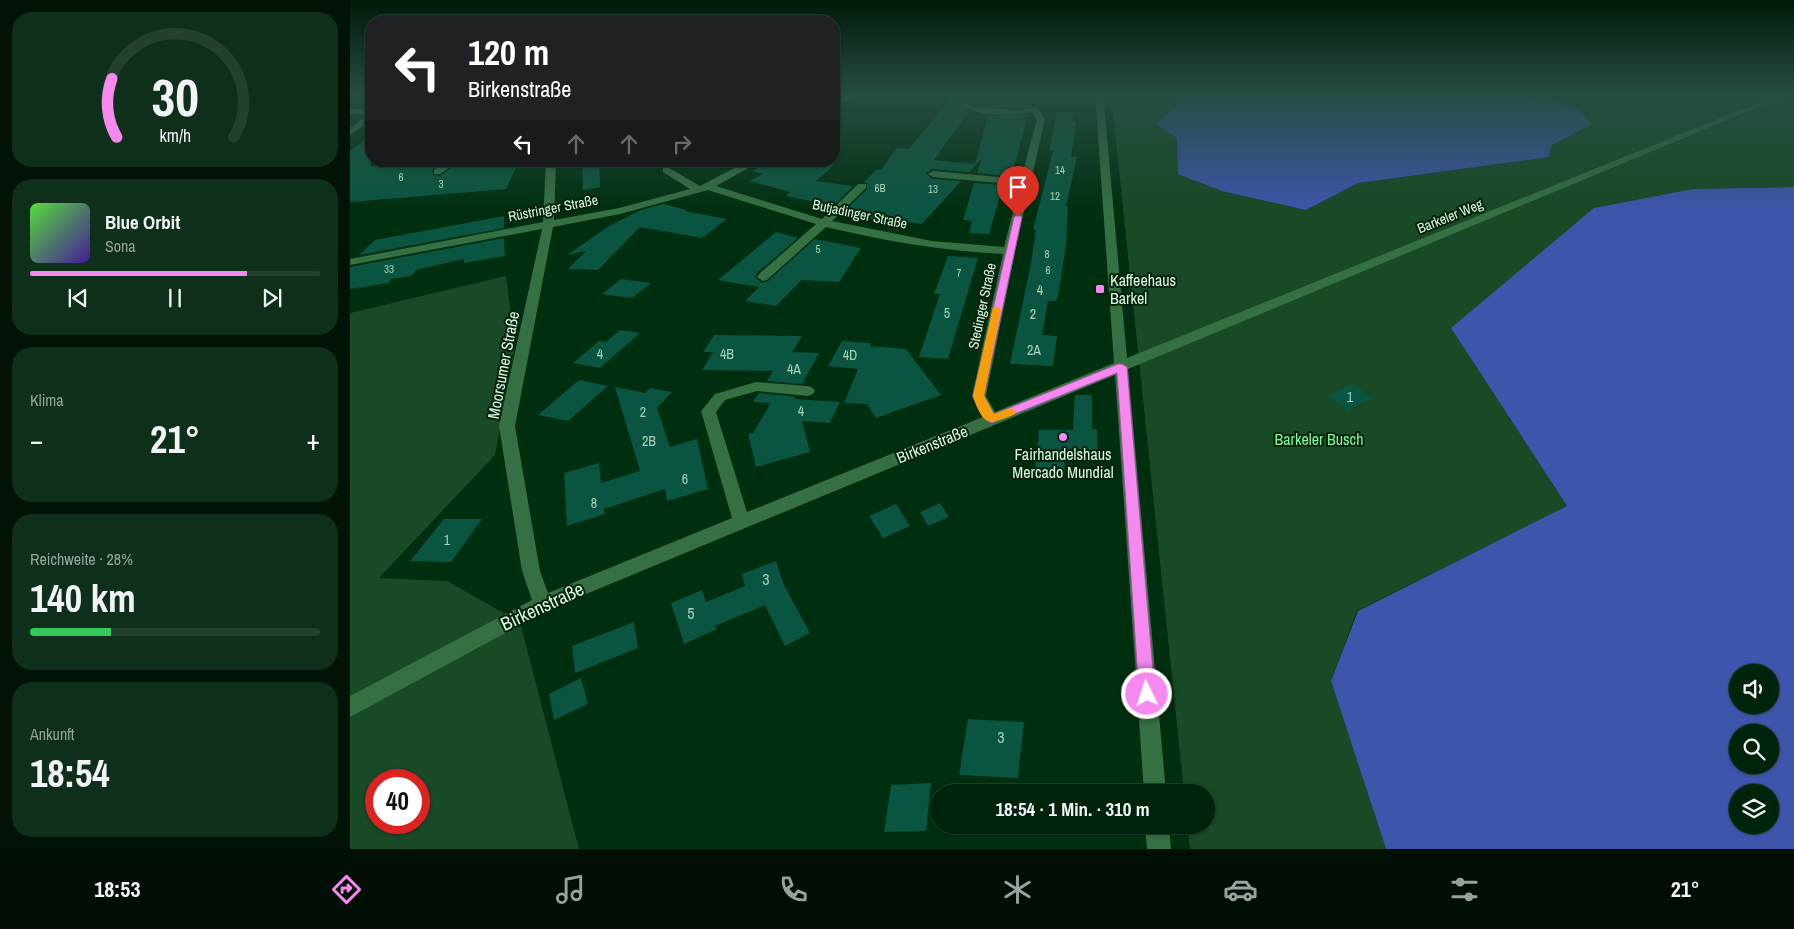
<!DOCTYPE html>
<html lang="de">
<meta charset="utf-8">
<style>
:root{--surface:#00230b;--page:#0e2f19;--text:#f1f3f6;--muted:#95a49d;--line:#22402c;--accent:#f589ef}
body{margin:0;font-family:"Archivo Narrow",sans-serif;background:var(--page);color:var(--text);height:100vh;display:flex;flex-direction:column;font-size:19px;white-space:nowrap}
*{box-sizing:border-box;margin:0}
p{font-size:16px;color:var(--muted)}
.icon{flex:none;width:28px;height:28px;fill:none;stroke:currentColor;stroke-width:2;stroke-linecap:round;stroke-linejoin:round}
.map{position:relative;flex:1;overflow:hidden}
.sheet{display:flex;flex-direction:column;gap:12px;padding:12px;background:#001306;width:350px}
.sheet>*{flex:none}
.top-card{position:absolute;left:15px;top:15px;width:475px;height:152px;border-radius:20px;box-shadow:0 1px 4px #0004,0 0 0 1px var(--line);background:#202124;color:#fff;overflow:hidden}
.fabs{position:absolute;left:1379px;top:664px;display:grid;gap:10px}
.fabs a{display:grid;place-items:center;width:50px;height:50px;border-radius:50%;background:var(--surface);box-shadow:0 1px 4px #0004,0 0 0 1px var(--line);font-size:25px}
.speed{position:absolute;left:15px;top:769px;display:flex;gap:10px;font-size:25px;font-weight:700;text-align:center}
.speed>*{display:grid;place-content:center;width:65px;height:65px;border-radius:50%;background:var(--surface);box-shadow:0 1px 4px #0004,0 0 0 1px var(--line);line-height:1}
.speed .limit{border:8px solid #d22;background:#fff;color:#111}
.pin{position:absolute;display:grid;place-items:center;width:42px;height:42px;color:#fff;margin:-51px -21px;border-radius:50% 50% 50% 0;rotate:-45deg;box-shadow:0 0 5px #0007}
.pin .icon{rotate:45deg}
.me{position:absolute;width:55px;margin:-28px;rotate:356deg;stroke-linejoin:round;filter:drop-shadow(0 0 4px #0008)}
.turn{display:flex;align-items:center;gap:18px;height:105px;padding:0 20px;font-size:22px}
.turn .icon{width:65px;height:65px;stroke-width:2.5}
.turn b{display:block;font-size:35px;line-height:42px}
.lanes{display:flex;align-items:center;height:48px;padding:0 20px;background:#0003;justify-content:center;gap:25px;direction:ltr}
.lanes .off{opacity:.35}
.big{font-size:38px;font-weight:700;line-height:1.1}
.sheet .widget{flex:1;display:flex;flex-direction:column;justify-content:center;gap:8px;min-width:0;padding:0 18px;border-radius:20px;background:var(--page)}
.sheet .dial{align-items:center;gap:0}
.dial svg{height:130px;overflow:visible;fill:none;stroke:var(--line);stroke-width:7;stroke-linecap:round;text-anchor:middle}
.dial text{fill:var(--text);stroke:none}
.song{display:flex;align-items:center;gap:15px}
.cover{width:60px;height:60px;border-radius:8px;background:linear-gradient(135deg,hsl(110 70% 55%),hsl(260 70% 35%))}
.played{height:5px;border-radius:2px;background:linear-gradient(90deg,var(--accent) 75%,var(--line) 75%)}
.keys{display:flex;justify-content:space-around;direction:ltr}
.heat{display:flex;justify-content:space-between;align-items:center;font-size:28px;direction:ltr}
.charge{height:8px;border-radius:4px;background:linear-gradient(90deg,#34c759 28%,var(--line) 0)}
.trip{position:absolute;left:580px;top:784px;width:285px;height:50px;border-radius:25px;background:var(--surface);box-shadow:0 1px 4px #0004,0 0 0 1px var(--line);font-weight:700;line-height:50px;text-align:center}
.tab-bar{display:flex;height:80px;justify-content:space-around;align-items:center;background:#000e04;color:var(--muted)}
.tab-bar .icon{width:35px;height:35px}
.tab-bar .active{color:var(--accent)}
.tab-bar b{font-size:22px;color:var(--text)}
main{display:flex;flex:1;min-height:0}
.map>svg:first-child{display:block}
</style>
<main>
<section class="sheet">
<div class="widget dial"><svg viewBox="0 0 100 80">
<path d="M14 69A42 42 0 1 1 86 69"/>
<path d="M14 69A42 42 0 0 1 11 33" stroke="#f589ef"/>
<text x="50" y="56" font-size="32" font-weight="700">30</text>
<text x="50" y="72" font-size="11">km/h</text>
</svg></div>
<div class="widget">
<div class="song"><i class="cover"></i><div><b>Blue Orbit</b><p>Sona</p></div></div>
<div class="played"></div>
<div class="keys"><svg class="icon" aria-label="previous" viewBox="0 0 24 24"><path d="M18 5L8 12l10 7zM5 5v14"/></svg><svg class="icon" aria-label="pause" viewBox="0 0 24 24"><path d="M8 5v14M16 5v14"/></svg><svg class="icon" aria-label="next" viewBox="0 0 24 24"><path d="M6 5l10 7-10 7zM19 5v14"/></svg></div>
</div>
<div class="widget"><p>Klima</p>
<div class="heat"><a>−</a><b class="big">21°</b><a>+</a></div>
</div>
<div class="widget"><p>Reichweite · 28%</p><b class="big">140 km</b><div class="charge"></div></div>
<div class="widget"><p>Ankunft</p><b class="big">18:54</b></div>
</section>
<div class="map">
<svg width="1444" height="849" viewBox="0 0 1444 849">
<rect width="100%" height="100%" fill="#002f0f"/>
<g fill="#174a25" fill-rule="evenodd">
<polygon points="761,93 825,93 830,101 956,210 1008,183 1199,157 1202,145 1241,124 1226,107 1168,93 1181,93 1227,104 1282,105 1317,93 1444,93 1444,187 1343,189 1101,328 1217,506 1007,611 981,681 1036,849 840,849 837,825 856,825 856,792 834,792"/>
<path d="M156 276 165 346 145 455 29 578 97 581 170 622 229 849H0V313ZM26 780H69V822H26Z"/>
</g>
<g fill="#3e55ac" fill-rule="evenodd">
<polygon points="825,93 1168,93 1226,107 1242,124 1202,145 1199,157 1008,183 956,210 872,191 828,174 827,138 806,124 830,102"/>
<path d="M1444 187V849H1036L981 681 1008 611 1217 506 1101 328 1244 208 1343 189ZM1388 672H1420V705H1388ZM1388 732H1420V765H1388ZM1388 792H1420V825H1388Z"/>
</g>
<g fill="#0a5541">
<polygon points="644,93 684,93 681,106 668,108 640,106"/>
<polygon points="605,94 630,97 624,105 616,100 609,103 619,111 584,160 625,164 638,116 678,115 664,167 658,167 656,176 627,173 632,158 619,172 582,169 576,173 582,179 611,181 572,224 530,218 528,220 491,215 517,189 517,183 514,182 526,170 531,170 547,148 558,149 563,144"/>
<polygon points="707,113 723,114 722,122 726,122 721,157 727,157 716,206 718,206 716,246 708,296 706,301 698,301 692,335 707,336 703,366 660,364 681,263 686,230 683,230 703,151 699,151"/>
<polygon points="21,135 21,166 46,165 49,161 93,161 82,170 83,175 90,176 111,161 169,161 156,189 0,202 0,151"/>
<polygon points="232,161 249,161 250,187 233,190"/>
<polygon points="423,161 449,161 484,165 466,181 503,186 483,206 436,196 440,192 399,181 413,174 402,171"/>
<polygon points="624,183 653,185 639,234 619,233 622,221 613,220"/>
<polygon points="313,204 337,210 335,211 377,219 352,238 290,227 248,270 218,269 236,251 217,255 259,226 291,210"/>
<polygon points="154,216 154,228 9,255 25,240"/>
<polygon points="426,232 448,238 407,273 405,277 412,283 418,281 465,239 511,248 489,282 452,280 426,306 395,301 409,287 368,280"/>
<polygon points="154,238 155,256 114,263 114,259 66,270 61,276 41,279 39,283 0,289 0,267"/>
<polygon points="598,256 628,258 598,359 569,357 590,294 584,294"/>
<polygon points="271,279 301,283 282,298 252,294"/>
<polygon points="270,330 290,333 250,368 223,363 249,341 256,342"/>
<polygon points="364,335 452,336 442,352 469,353 452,384 417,381 423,371 352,370 363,352 353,352"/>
<polygon points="492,341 521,343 520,346 556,349 591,395 526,418 517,404 494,403 508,369 478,366"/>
<polygon points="229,380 258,386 218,421 188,415"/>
<polygon points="1002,384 1023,398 998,411 978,396"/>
<polygon points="265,387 295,393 300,388 322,392 307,408 320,447 347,439 358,489 317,501 315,489 254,509 255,514 217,526 214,473 249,463 251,483 290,471"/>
<polygon points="409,393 445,397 444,399 490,402 480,423 452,421 460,452 406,467 398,434 403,433 421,403 403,402"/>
<polygon points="725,395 742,395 742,429 747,429 747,450 715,450 714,478 684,478 689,430 723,430"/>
<polygon points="590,503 599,517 578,526 570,512"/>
<polygon points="546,504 560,526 533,538 519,516"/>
<polygon points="94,519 132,519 101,562 60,561"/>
<polygon points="426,561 434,585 460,633 435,646 415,605 365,626 367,629 334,644 321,603 352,590 356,602 395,586 392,574"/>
<polygon points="284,622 288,648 225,673 222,646"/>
<polygon points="231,678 238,704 204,720 199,694"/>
<polygon points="618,719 674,722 668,778 609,775"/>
<polygon points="581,783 576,831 534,832 541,785"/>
</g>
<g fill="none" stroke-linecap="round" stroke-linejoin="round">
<g fill="#347042" fill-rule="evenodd">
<polygon points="500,93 509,93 484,109 484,103"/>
<path d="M745 93H753L777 358 1432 93H1442L778 369 816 792H794L765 375 200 609 0 717V696L182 600 172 571 149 426 192 229 0 265V259L193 222 196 161H206L204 220 269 208 340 189 313 172V168H319L350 186 398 161H411L366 186 472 219 508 184H516V188L482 221 582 241 654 247 670 185 583 177 578 174 583 171 671 179 687 119 682 112C665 116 623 117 611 104L615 102 623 107 668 110 687 107 695 119 665 251 636 396 645 412 764 363ZM358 190 466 224 409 274 407 277 413 281 417 280 476 227C535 241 593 251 653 254L622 396 633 417 397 512 366 412 375 400 407 391 458 396 463 394 465 391 463 388 458 386 406 382 365 394 351 411 382 518 198 593 190 571 165 426 203 227 270 214Z"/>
<polygon points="0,108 21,111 21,121 0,135 0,128 18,115 0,114"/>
<polygon points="97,161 109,161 90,174 84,174 84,170"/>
<polygon points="795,825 819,825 821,849 797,849"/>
</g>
</g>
<linearGradient id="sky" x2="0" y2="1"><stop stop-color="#001a08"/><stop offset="0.44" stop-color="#264d42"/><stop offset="1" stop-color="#264d42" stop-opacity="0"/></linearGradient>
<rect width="1444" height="211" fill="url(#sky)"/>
<path fill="#f589ef" stroke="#9f599b" d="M668 214 672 217 634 396 644 414 768 364H772L777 367 805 694 803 699 797 701 792 699 789 694 767 373 642 423C632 420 626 405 623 396L664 217Z"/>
<path fill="#f59e0b" d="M643 307H646L651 309 634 396 644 414 661 408 666 412 665 414C637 426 634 426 623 396Z"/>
<g fill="#f589ef" stroke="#04230c" stroke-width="2">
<rect x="745" y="284" width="10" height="10" rx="2.5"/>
<circle cx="713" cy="437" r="5"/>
</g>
<g text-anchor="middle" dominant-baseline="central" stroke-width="4" stroke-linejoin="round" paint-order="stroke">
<g font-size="11" fill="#a6d0b7">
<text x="710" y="170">14</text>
<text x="51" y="177">6</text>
<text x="91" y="184">3</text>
<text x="530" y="188">6B</text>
<text x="583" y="189">13</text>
<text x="705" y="196">12</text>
<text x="468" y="249">5</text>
<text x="697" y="254">8</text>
<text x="39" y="269">33</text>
<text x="698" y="270">6</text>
<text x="609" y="273">7</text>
</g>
<g font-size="14" fill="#daf9de" stroke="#04230c">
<text transform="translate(203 208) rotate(-11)">Rüstringer Straße</text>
<text transform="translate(510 214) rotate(12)">Butjadinger Straße</text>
<text transform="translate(1100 216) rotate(-22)">Barkeler Weg</text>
<text transform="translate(632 306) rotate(-78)">Stedinger Straße</text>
</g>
<g font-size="14" fill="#a6d0b7">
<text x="690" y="290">4</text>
<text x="597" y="313">5</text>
<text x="683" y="314">2</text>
<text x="684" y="350">2A</text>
<text x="250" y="354">4</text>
<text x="377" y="354">4B</text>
<text x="500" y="355">4D</text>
<text x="444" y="369">4A</text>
<text x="1000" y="397">1</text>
<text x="451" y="411">4</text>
<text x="293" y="412">2</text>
<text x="299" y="441">2B</text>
<text x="335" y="479">6</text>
<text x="244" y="503">8</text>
<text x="97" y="540">1</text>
</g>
<g font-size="16" fill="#daf9de" stroke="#04230c" text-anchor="start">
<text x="760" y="280">Kaffeehaus<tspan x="760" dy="18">Barkel</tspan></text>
<text x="713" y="454" text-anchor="middle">Fairhandelshaus<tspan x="713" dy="18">Mercado Mundial</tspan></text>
</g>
<g font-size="16" fill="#daf9de" stroke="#04230c">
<text transform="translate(153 365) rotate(-79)">Moorsumer Straße</text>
<text transform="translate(582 444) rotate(-22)">Birkenstraße</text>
</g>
<g font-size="16" fill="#7ffb9b" stroke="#04230c">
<text x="969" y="439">Barkeler Busch</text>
</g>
<g font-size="16" fill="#a6d0b7">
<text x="416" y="579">3</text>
<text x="341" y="613">5</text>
<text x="651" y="737">3</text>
</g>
<g font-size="19" fill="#daf9de" stroke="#04230c">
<text transform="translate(192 606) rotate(-25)">Birkenstraße</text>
</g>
</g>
</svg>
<div class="fabs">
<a><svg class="icon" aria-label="sound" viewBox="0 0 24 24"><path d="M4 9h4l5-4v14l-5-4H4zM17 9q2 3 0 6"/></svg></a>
<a><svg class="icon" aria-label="search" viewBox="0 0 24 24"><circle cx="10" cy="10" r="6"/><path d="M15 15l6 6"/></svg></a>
<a><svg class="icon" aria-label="layers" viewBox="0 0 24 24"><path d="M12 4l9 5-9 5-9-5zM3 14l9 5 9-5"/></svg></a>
</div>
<div class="speed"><div class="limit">40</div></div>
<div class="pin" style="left:668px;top:217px;background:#d93025"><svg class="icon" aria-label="arrive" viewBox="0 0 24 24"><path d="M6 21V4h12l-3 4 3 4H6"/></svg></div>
<svg class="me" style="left:797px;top:694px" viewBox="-20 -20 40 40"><circle r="17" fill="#f589ef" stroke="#fff" stroke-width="3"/><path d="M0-11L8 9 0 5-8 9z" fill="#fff"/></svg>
<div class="trip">18:54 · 1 Min. · 310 m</div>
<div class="top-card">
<div class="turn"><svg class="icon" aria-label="left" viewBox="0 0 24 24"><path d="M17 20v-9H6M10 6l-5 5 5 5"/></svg><div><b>120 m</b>Birkenstraße</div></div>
<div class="lanes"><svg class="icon" aria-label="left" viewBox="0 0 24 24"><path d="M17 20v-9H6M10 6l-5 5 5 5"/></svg><svg class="icon off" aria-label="ahead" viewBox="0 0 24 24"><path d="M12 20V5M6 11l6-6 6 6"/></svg><svg class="icon off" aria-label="ahead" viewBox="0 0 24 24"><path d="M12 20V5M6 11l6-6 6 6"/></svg><svg class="icon off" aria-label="right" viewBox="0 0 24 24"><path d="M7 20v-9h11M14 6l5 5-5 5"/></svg></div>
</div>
</div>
</main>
<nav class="tab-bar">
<b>18:53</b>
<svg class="icon active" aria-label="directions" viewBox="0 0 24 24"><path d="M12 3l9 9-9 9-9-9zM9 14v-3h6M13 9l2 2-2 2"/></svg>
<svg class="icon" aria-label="music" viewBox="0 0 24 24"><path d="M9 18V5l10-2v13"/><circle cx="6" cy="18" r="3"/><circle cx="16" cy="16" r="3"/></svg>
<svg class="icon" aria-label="phone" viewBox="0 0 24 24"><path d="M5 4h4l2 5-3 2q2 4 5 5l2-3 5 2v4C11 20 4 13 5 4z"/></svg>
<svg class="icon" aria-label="climate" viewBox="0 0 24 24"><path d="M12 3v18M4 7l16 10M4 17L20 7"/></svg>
<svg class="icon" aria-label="car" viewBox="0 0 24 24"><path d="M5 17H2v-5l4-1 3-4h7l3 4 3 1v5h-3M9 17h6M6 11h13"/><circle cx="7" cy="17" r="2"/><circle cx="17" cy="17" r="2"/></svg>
<svg class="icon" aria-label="filters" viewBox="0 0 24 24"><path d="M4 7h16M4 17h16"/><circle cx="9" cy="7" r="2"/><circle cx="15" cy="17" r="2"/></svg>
<b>21°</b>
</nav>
